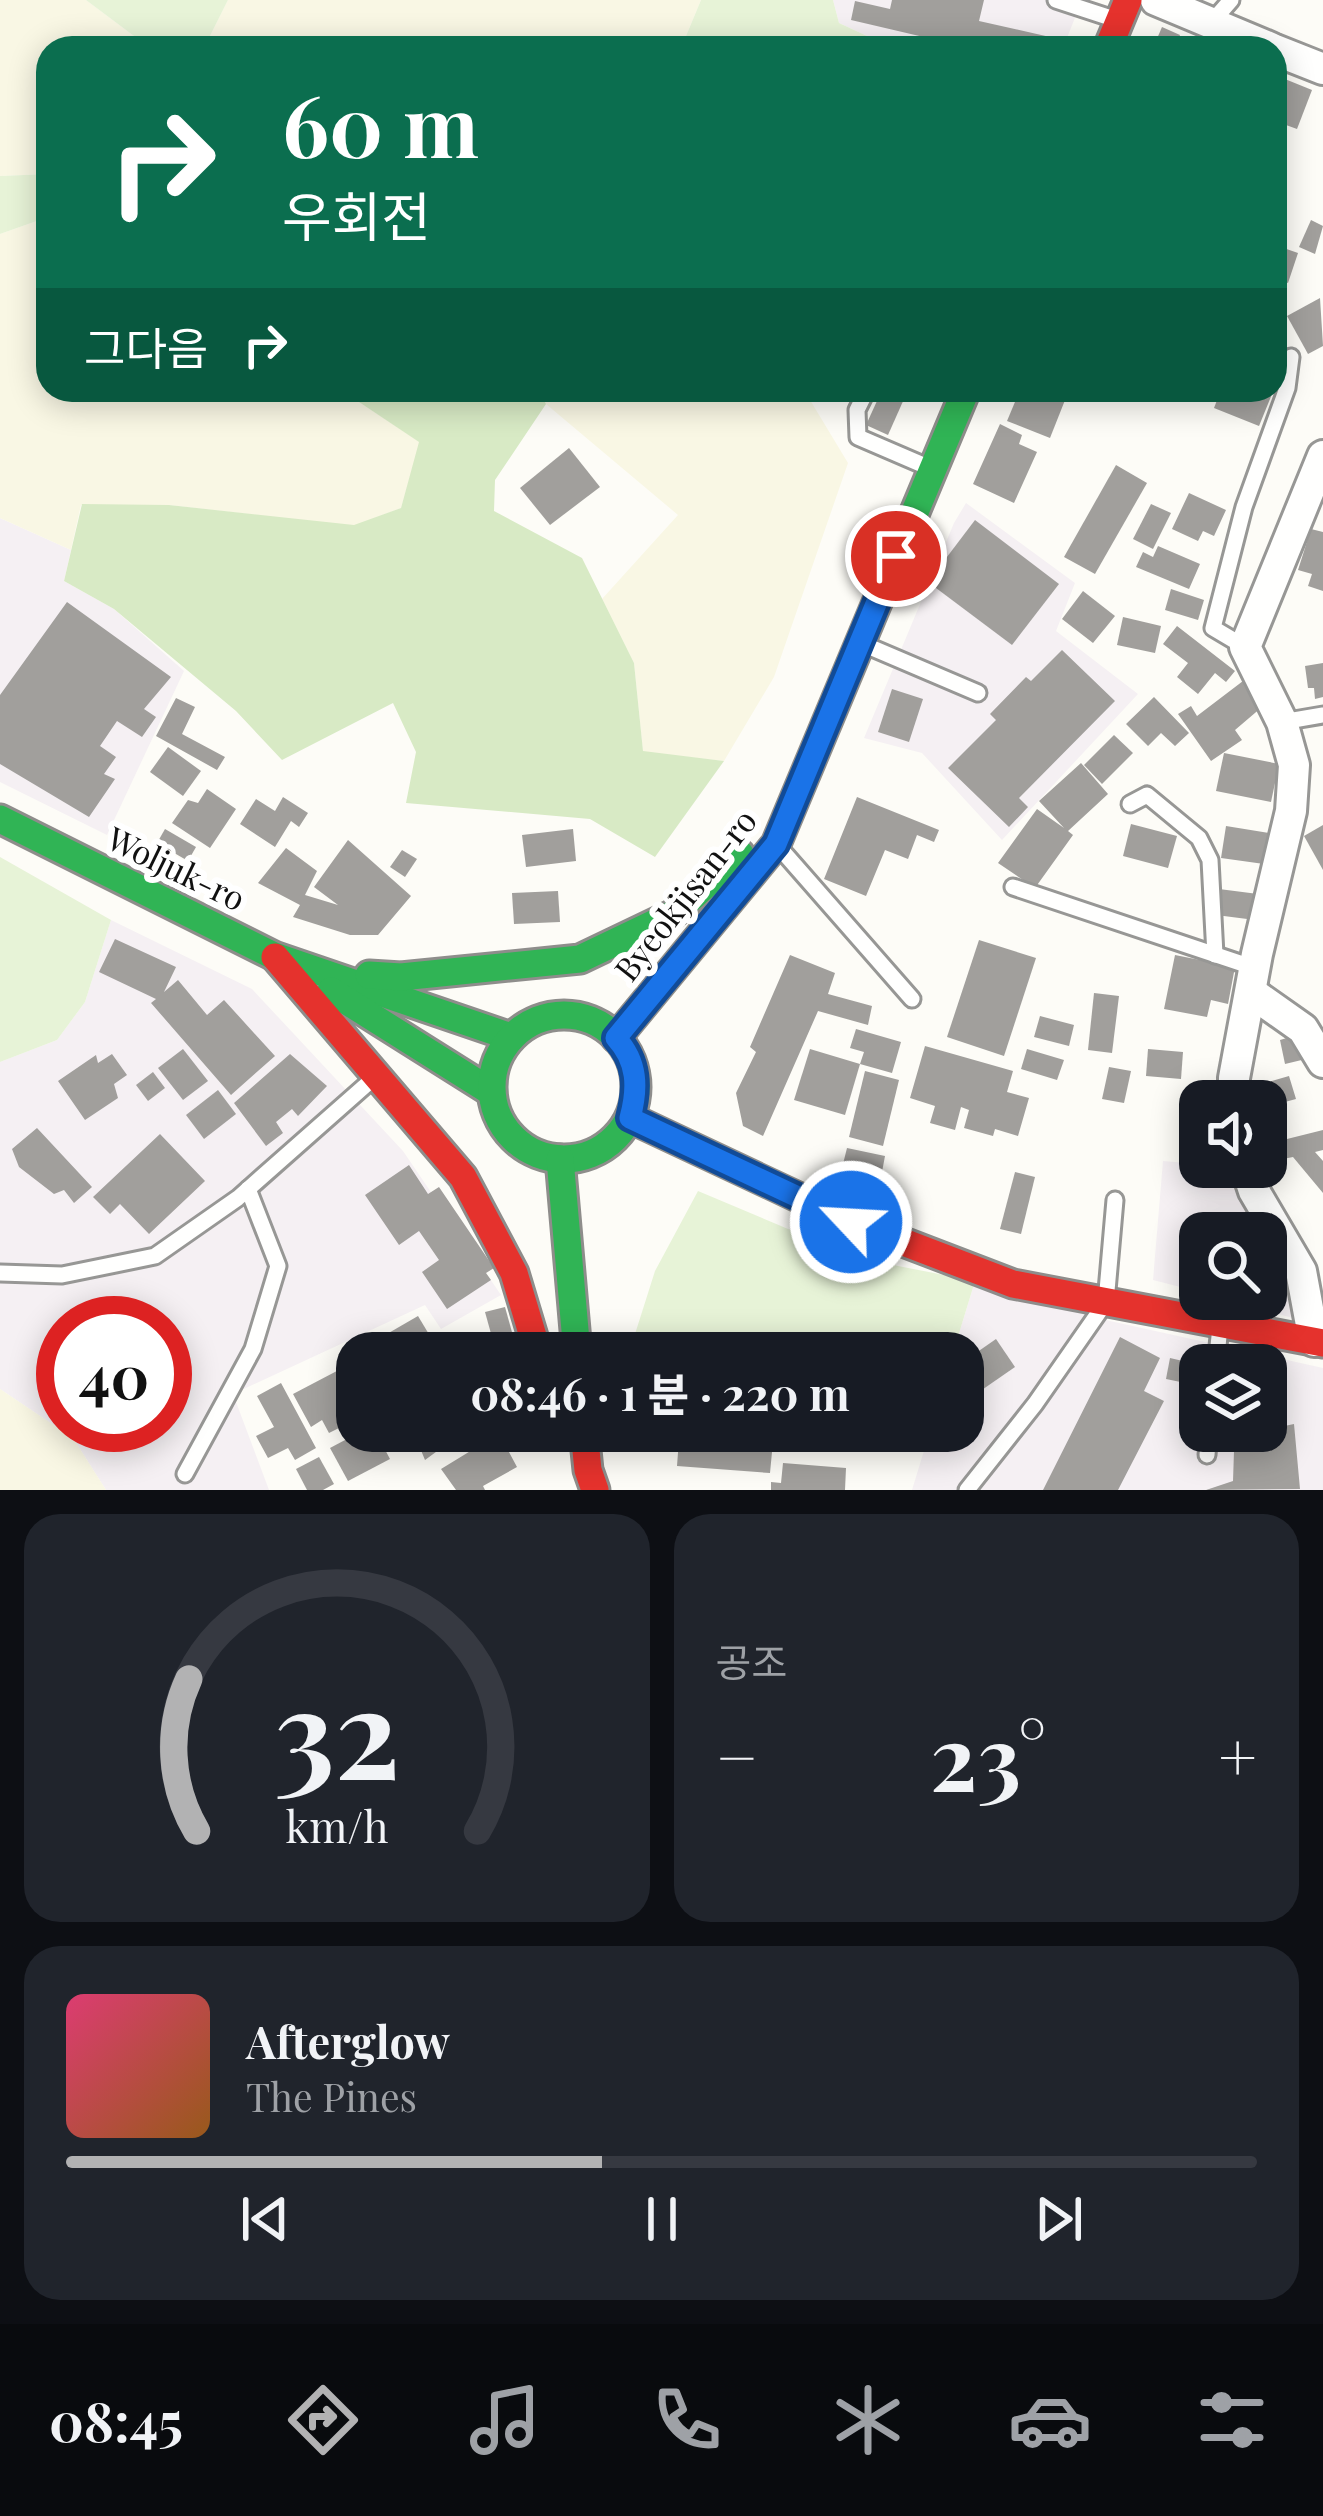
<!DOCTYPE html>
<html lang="ko">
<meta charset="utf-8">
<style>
:root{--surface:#171b24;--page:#20242c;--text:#f1f3f6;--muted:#9ea1a6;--line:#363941;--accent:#b2b2b3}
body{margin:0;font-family:"Playfair Display","Noto Sans KR",serif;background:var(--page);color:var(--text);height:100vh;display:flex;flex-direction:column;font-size:45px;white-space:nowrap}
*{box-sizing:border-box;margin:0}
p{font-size:39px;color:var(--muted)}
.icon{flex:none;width:66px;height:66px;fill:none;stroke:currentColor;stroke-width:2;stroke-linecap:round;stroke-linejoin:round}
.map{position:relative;height:1490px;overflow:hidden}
.side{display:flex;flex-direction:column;gap:24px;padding:24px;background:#0d0f14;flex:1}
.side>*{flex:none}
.top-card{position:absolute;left:36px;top:36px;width:1251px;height:366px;border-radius:36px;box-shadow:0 6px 30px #0003;background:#0b6e4f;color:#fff;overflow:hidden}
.buttons{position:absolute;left:1179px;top:1080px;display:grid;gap:24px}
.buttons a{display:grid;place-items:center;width:108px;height:108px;border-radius:24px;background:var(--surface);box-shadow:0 6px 30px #0003;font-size:60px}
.speed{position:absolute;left:36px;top:1296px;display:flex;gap:24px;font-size:60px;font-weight:700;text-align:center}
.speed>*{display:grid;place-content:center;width:156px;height:156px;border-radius:50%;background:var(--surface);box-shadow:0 6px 30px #0003;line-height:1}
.speed .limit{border:18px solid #d22;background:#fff;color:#111}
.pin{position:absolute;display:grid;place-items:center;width:102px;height:102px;color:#fff;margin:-51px;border:6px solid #fff;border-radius:50%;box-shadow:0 3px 12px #0007}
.me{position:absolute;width:132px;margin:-66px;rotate:295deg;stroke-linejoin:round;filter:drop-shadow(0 0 9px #0008)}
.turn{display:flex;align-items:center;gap:42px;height:252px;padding:0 48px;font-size:54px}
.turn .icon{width:156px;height:156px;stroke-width:2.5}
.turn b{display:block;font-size:84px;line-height:102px}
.then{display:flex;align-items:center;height:114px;padding:0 48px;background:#0003;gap:24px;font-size:45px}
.big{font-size:90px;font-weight:700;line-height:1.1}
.side .widget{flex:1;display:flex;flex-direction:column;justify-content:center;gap:18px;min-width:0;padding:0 42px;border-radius:36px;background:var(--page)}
.side .dial{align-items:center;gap:0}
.dial svg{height:312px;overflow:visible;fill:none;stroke:var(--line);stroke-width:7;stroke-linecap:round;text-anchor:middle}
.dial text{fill:var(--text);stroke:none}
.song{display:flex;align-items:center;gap:36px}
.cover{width:144px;height:144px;border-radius:18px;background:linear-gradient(135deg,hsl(340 70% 55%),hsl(30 70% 35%))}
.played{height:12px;border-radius:6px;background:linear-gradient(90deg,var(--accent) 45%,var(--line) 45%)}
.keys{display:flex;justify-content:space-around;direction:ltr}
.heat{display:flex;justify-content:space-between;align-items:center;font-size:66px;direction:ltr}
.side .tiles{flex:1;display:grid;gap:24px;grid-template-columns:1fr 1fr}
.widget:last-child{grid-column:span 2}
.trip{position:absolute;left:336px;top:1332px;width:648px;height:120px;border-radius:36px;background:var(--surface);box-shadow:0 6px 30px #0003;font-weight:700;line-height:120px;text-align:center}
.tab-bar{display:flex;height:192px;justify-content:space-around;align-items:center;background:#090b0e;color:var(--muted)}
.tab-bar .icon{width:84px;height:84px}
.tab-bar .active{color:var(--accent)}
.tab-bar b{font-size:54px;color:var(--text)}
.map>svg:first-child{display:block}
</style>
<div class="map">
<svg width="1323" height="1490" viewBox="0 0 1323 1490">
<rect width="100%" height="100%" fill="#fdfcf7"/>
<g fill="#f5f0f3" fill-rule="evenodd">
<polygon points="833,0 1082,0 1063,48 893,48 839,23"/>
<polygon points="966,503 1075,583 1056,631 1138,694 1002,840 922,753 864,738 954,523"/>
<polygon points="0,518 71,550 64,581 114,609 184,671 107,835 0,782"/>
<path d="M111 920 252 989 403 1151 501 1295 441 1329 425 1305 233 1394 269 1490H106L73 1438 0 1389V1062L57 1040 85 1002ZM63 1323H165V1425H63Z"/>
<polygon points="1163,1161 1233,1167 1296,1291 1293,1318 1224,1299 1266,1299 1266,1233 1200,1233 1200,1292 1153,1280"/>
<path d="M975 1281 1110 1321 1323 1368V1490H912L930 1431H963V1353H953ZM1200 1365H1266V1431H1200Z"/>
</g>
<g fill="#f9f7e4">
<polygon points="0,0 86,0 150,48 48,48 48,174 0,176"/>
<polygon points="228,0 701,0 681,48 204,48"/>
<polygon points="48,217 48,390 341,390 420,442 401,508 354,526 169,505 81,505 71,550 0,518 0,234"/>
<polygon points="538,390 804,390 848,463 774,677 724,761 643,752 634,663 602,599 678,515 546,404"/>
<polygon points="0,1389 73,1438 106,1490 0,1490"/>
</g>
<g fill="#e7f3d7">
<polygon points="86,0 228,0 204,48 150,48"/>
<polygon points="701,0 833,0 839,23 893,48 681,48"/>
<polygon points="48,174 48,217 0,234 0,176"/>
<polygon points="0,857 111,920 85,1002 57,1040 0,1062"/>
<polygon points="698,1191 857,1258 975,1281 953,1353 629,1353 655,1271"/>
</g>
<polygon fill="#d8eac5" points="341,390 538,390 546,404 495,480 494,511 582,558 634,663 643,751 724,761 655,857 590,819 406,803 416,752 393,703 282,760 236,711 114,609 64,581 82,504 169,505 354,525 401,508 419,442"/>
<g fill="#a19f9c">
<polygon points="892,0 984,0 979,21 1050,37 1047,48 944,48 945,42 851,20 855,1 890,9"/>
<polygon points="1162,27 1180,35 1175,48 1153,48"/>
<polygon points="1275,75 1312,90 1297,129 1275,121"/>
<polygon points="1311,220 1323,226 1315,254 1299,247"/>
<polygon points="1275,245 1298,253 1288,283 1275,278"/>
<polygon points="1320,298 1323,346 1308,354 1287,316"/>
<polygon points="882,390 908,390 888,435 866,425"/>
<polygon points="1020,390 1069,390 1050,438 1007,421"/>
<polygon points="1221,390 1263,390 1272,394 1259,426 1214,408"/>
<polygon points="1000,424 1022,435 1019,444 1037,452 1014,503 973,484"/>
<polygon points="569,448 600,487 550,525 520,488"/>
<polygon points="1116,465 1147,483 1095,574 1064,557"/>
<polygon points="1189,493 1226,510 1214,536 1203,531 1198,541 1172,529"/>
<polygon points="1151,504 1171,513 1153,549 1133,539"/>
<polygon points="975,520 1059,584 1012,645 928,582"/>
<polygon points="1311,529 1323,532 1323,591 1308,586 1312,574 1298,570"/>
<polygon points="1158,546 1200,564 1189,589 1136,567 1143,552 1153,557"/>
<polygon points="1171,589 1204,600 1198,620 1165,610"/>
<polygon points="1083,591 1115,616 1093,643 1062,619"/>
<polygon points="67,602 171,677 144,709 156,717 142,737 117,721 100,746 116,757 104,774 115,779 89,817 0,764 0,695"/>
<polygon points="1123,617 1161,626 1155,653 1117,645"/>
<polygon points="1177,626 1235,671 1226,682 1215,673 1198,694 1177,677 1188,663 1163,644"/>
<polygon points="1062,650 1115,701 1019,798 1028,807 1009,827 948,768 996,720 990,714 1026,677 1031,681"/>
<polygon points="1323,663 1323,697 1315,699 1314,688 1308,688 1305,666"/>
<polygon points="1243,681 1262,707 1235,730 1242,740 1211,761 1178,714 1191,706 1197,716"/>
<polygon points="892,689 923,699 909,742 878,732"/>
<polygon points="1154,697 1189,733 1175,746 1161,733 1148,746 1126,724"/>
<polygon points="176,698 195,707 182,734 225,757 217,770 156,736"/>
<polygon points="1114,735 1133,753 1102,784 1084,765"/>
<polygon points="168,747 201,771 183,796 150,772"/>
<polygon points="1224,753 1279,764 1271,802 1216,791"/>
<polygon points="1081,763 1108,794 1068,831 1073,835 1035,888 998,863 1037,809 1064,828 1039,801"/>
<polygon points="207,789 236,809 210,848 172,823 188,800 198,803"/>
<polygon points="283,797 308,813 299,827 291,821 275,847 240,824 256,799 275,811"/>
<polygon points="857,797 939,830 934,842 917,835 908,859 885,850 866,896 824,879"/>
<polygon points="1131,824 1177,836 1168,868 1123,856"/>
<polygon points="1323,825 1323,870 1304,836"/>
<polygon points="1226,826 1269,833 1264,864 1221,858"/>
<polygon points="165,829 196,847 188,861 157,843"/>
<polygon points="573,829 576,861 526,867 522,835"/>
<polygon points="348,840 411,896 378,935 350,935 293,917 300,905 258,883 286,848 317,871 305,895 338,905 314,887"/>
<polygon points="402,850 417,859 405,877 390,867"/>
<polygon points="1219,889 1258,894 1255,920 1216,915"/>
<polygon points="558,891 560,922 514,924 512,893"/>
<polygon points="115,939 176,967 164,992 178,980 207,1015 224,1000 275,1056 231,1095 151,1003 156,999 99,972"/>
<polygon points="979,940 1036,958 1004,1056 947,1037"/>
<polygon points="790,955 835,973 828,994 872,1006 868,1025 818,1011 763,1136 743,1126 736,1093 756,1052 750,1047"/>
<polygon points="1175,955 1235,967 1228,1004 1211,1000 1207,1017 1164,1009"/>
<polygon points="1094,993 1119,996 1112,1053 1088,1050"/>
<polygon points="1040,1016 1074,1025 1069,1046 1034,1037"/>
<polygon points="856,1029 901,1042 892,1073 860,1064 864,1052 850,1048"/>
<polygon points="1297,1035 1310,1058 1285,1064 1280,1040"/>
<polygon points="925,1046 1013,1071 1007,1092 1029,1098 1018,1136 995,1129 993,1136 964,1128 969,1110 961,1107 955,1130 930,1123 935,1106 910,1098"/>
<polygon points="183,1049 208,1081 183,1100 158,1068"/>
<polygon points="810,1049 860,1064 845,1115 794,1100"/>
<polygon points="1027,1049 1064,1060 1057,1080 1021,1069"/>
<polygon points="1148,1049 1183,1052 1181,1079 1146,1076"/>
<polygon points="112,1054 127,1075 114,1084 118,1098 85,1120 58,1081 96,1055 98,1063"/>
<polygon points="290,1054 327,1086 298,1116 292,1109 276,1122 283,1133 266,1146 234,1103"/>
<polygon points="1109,1067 1131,1071 1124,1103 1102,1099"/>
<polygon points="865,1071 899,1080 883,1146 849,1137"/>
<polygon points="153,1072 165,1088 148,1101 136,1085"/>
<polygon points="1289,1076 1296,1099 1266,1107 1266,1101 1249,1101 1245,1089"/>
<polygon points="218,1090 236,1114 204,1139 186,1115"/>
<polygon points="37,1128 92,1187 74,1203 64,1190 54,1194 19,1167 12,1149"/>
<polygon points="1323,1130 1323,1150 1315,1152 1323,1161 1323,1193 1293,1157 1283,1159 1279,1141"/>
<polygon points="160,1134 205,1181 149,1234 120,1204 110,1214 93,1197"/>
<polygon points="847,1148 885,1156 882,1172 843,1164"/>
<polygon points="409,1165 428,1194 439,1187 494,1268 486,1273 491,1280 447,1309 422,1272 439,1260 419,1231 399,1245 365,1195"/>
<polygon points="1015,1172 1035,1177 1021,1234 1000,1229"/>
<polygon points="1266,1257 1287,1267 1271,1296 1266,1294"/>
<polygon points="505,1307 515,1343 495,1348 485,1312"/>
<polygon points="418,1316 439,1351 389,1353 380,1338"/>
<polygon points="1120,1337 1160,1358 1144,1391 1164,1401 1118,1490 1043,1490"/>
<polygon points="996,1339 1015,1367 976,1394 963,1375 963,1362"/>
<polygon points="1170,1358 1200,1365 1200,1386 1166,1379"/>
<polygon points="354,1362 357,1419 329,1433 322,1420 311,1427 293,1394"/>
<polygon points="281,1383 316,1448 295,1460 288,1448 268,1458 256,1436 274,1427 257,1396"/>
<polygon points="1294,1424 1300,1489 1206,1490 1233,1481 1234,1451 1261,1451 1261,1431"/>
<polygon points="362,1431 375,1431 390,1459 348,1481 330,1448"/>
<polygon points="413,1431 459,1431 442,1440 440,1449 425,1460"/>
<polygon points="468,1431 518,1431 523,1438 503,1441 517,1467 483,1486 485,1490 456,1490 441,1469 477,1447"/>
<polygon points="689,1431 774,1431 770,1473 677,1466 679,1439 688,1440"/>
<polygon points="319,1457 334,1484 323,1490 307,1490 296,1469"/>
<polygon points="783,1463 846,1468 845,1490 771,1490 771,1482 781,1483"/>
</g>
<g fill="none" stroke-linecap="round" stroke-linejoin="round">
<g stroke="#979795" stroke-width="21">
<g id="lane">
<polyline points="1056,0 1117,20"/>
<polyline points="1211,23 1231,0"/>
<polyline points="867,390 857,410 858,437 930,468"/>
<polyline points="863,644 978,693"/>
<polyline points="1245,647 1213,628 1244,507 1287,388 1291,357"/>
<polyline points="1282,722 1323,715"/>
<polyline points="1130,804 1147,795 1199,838 1210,860 1215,955"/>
<polyline points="778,846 912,999"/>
<polyline points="1013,887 1255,968"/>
<polyline points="0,1273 62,1275 155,1256 238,1198 375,1077"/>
<polyline points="1216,1365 1220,1327"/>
<polyline points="1207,1455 1209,1431"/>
<polyline points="185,1474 253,1349 278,1266 248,1189"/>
<polyline points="967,1490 1035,1404 1106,1302 1115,1200"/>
</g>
</g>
<g stroke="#979795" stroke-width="36">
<g id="street">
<polyline points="1156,0 1271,48"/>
<polyline points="1275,50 1323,69"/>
<polyline points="1252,993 1303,1029 1323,1062"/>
<polyline points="1234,1101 1234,1078 1257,954 1291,811 1294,765 1282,722 1245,647 1323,456"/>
<polyline points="1246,1167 1254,1191 1301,1271 1314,1341"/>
</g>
</g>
<g stroke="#8e8d8b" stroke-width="33">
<g id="fast">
<polyline points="0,819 274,956 511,1037"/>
<polyline points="369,975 401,977 580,959 672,915 740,854"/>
<polyline points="331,991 490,1091"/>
<circle cx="564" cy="1087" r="72"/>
<polyline points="616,1038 776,844 966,390"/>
<polyline points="560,1159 577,1353"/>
</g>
</g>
<g stroke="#8e8d8b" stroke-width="33">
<g id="jam">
<polyline points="1108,48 1128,0"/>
<polyline points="275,957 463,1177 514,1273 538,1353"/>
<polyline points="630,1118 851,1222 1013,1284 1323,1343"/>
<polyline points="584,1431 588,1470 595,1490"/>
</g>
</g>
<use href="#lane" stroke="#fffffe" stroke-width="15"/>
<use href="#street" stroke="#fffffe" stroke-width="30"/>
<use href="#fast" stroke="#30b455" stroke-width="27"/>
<use href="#jam" stroke="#e5322d" stroke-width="27"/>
</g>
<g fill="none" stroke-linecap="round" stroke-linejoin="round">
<g stroke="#114b97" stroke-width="30">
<path id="route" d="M851 1222 630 1118C638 1088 638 1062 616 1038L776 844 896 556"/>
</g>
<use href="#route" stroke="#1a73e8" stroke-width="21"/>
</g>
<g text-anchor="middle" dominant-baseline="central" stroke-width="12" stroke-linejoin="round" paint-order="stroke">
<g font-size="33" fill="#111" stroke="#fff">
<text transform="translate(177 867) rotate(26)">Woljuk-ro</text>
<text transform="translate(684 894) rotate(-52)">Byeokjisan-ro</text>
</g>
</g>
</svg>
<div class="buttons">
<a><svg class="icon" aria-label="sound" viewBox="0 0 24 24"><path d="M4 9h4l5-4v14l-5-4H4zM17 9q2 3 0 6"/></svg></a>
<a><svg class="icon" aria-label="search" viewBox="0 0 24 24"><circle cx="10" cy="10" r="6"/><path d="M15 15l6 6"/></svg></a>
<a><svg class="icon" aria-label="layers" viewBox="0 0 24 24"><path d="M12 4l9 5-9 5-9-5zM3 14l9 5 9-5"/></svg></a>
</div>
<div class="speed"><div class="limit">40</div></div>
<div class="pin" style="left:896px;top:556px;background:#d93025"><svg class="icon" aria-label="arrive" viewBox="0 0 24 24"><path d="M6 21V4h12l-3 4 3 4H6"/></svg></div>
<svg class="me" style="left:851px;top:1222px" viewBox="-20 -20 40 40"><circle r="17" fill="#1a73e8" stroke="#fff" stroke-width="3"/><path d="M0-11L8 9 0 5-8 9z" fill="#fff"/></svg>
<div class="trip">08:46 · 1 분 · 220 m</div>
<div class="top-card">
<div class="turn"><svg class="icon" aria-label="right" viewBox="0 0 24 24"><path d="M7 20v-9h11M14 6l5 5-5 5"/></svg><div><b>60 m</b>우회전</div></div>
<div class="then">그다음<svg class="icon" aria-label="right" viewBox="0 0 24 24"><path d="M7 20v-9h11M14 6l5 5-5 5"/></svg></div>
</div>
</div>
<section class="side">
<div class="tiles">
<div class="widget dial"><svg viewBox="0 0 100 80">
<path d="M14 69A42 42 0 1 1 86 69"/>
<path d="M14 69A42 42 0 0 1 12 30" stroke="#b2b2b3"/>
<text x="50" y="56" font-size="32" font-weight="700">32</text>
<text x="50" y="72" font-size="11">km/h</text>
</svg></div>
<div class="widget"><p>공조</p>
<div class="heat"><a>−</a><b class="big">23°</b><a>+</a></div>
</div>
<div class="widget">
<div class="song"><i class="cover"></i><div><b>Afterglow</b><p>The Pines</p></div></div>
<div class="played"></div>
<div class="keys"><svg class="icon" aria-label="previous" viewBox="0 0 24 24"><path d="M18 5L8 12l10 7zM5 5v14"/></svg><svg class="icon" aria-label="pause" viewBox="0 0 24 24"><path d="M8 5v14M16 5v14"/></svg><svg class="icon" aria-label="next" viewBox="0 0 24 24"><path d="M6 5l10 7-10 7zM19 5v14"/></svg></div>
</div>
</div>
</section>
<nav class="tab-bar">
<b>08:45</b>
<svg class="icon active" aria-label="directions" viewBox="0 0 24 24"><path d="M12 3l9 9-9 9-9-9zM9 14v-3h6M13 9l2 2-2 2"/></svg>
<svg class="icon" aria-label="music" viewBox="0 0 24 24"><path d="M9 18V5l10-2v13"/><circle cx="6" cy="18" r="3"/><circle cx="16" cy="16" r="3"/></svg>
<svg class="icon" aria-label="phone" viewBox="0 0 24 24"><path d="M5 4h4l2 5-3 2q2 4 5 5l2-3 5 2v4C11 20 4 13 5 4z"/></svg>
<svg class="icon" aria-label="climate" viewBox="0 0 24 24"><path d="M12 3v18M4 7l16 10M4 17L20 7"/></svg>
<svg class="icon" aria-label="car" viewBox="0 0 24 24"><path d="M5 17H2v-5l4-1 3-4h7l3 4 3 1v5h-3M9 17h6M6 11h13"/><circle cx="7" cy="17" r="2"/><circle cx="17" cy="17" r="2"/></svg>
<svg class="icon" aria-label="filters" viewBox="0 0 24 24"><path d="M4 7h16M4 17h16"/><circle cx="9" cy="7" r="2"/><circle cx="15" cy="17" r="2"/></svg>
</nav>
